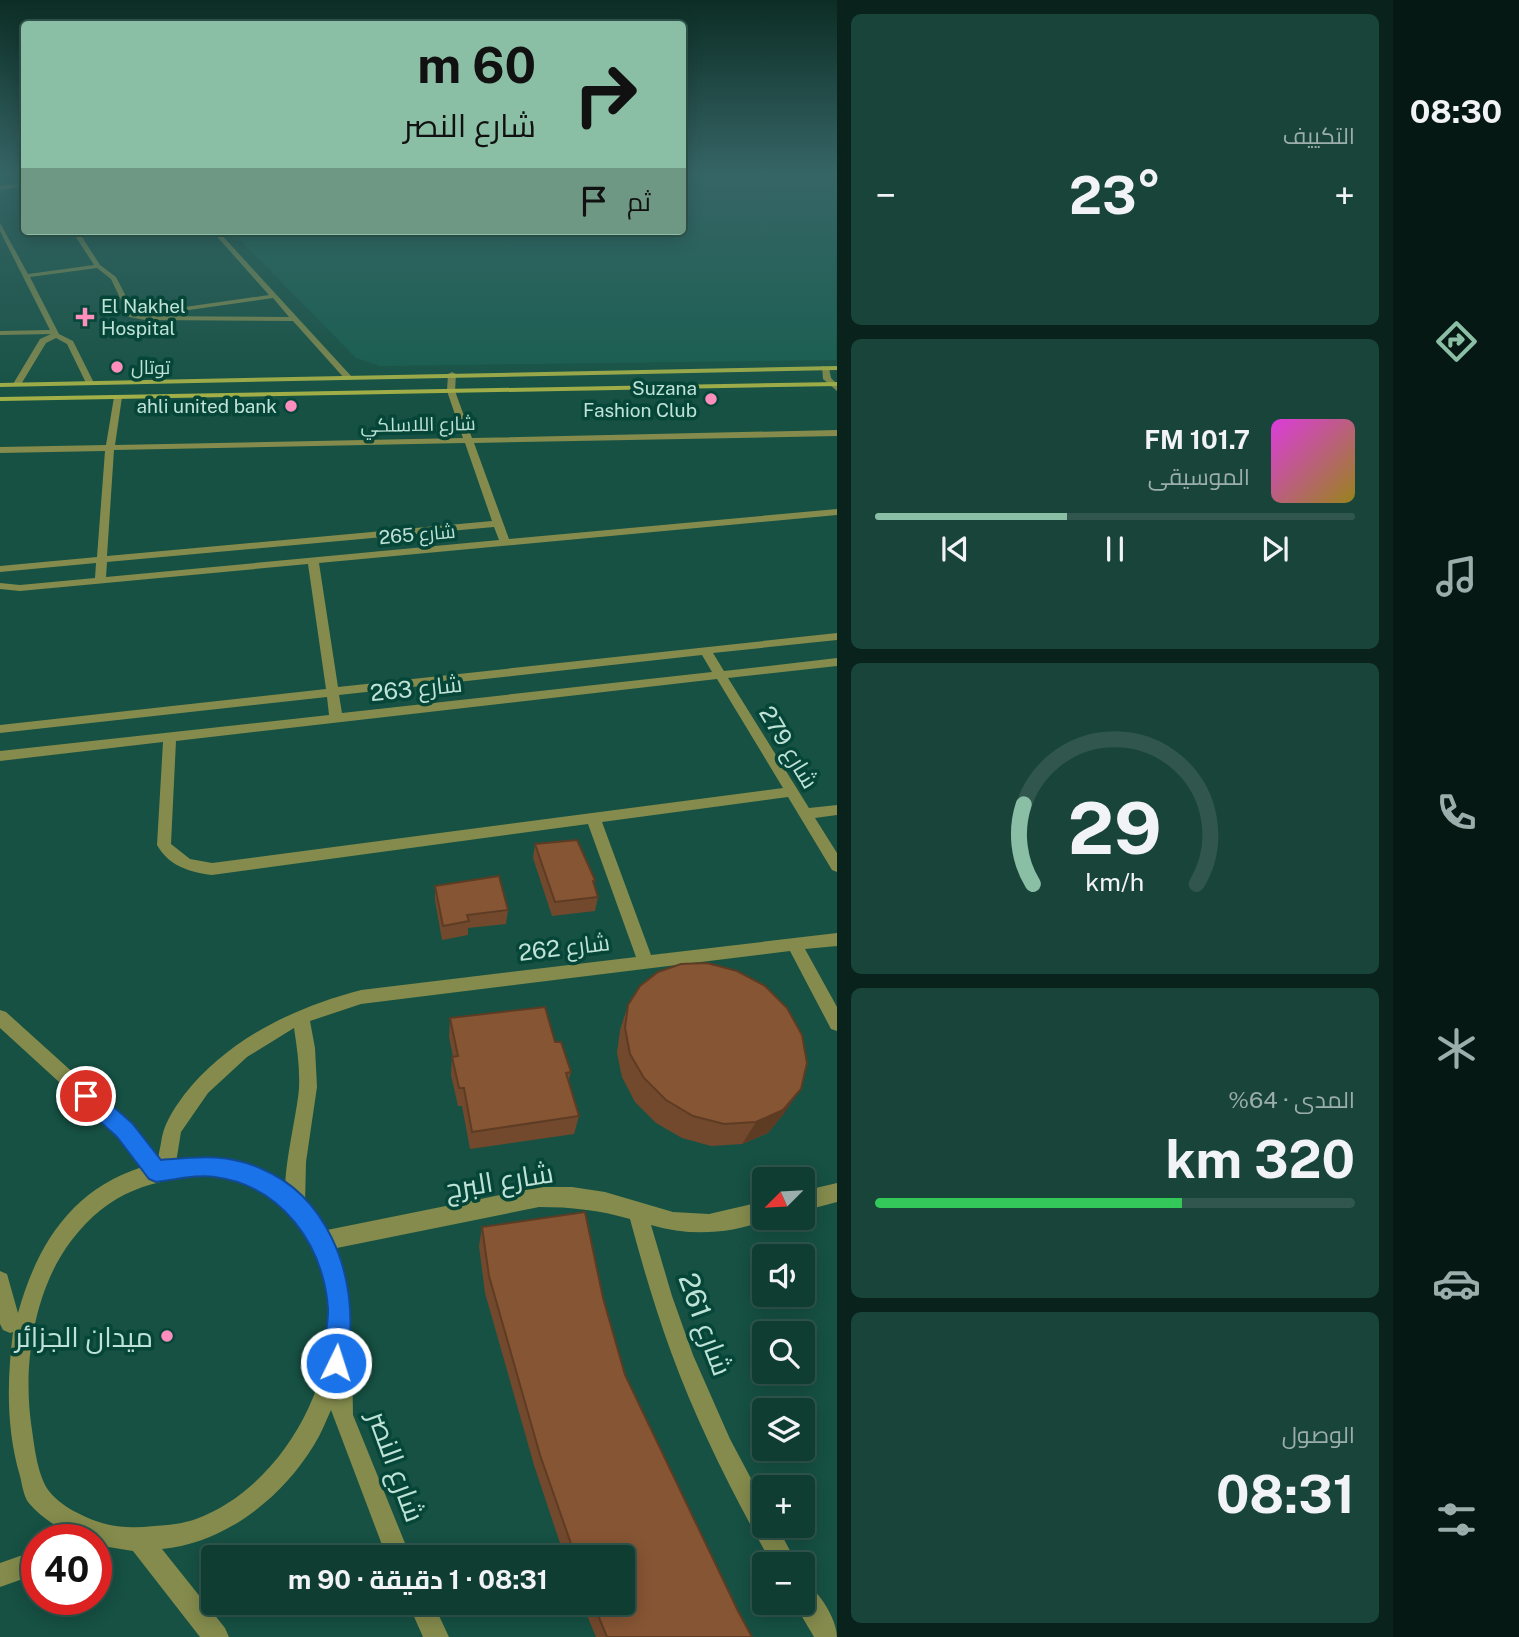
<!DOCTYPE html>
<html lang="ar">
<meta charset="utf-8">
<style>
:root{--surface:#103d32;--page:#19443a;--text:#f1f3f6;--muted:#9caeac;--line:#30564d;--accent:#8abfa5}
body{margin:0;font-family:"Public Sans",Cairo,sans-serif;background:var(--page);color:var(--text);direction:rtl;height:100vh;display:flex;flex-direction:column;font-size:26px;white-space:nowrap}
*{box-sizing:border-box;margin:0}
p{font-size:23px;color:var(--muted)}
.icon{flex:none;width:38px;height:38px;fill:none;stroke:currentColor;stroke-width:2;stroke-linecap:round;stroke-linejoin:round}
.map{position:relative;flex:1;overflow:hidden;direction:ltr}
.details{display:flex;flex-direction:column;gap:14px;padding:14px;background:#09221c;width:556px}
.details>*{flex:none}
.top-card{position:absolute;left:21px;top:21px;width:665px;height:214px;border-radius:7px;box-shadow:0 4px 18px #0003,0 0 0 2px var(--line);direction:rtl;background:#8abfa5;color:#111;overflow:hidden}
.needle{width:46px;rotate:246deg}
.buttons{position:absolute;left:752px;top:1167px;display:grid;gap:14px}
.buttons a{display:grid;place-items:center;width:63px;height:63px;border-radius:7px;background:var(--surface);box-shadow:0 4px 18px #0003,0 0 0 2px var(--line);font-size:35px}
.speed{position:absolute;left:21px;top:1524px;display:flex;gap:14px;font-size:35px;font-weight:700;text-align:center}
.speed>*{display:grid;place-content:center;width:91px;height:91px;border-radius:50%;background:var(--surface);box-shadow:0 4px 18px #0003,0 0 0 2px var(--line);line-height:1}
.speed .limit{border:10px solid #d22;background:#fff;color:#111}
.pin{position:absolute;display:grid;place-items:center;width:60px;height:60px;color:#fff;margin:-30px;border:4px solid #fff;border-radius:50%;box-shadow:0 2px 7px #0007}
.me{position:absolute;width:77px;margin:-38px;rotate:4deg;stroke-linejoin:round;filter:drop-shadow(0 0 5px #0008)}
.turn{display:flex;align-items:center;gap:24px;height:147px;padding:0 35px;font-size:32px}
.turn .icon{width:91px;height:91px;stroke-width:2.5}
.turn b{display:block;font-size:49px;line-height:60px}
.then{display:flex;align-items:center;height:66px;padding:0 35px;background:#0003;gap:14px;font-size:26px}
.big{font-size:52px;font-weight:700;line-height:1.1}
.details .tile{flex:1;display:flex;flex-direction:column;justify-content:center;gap:10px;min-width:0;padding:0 24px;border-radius:10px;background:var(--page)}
.details .dial{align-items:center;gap:0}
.dial svg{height:182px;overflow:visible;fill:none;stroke:var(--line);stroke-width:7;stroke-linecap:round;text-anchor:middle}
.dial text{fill:var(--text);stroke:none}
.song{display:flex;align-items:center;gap:21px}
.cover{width:84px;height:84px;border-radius:10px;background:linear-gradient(135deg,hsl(300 70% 55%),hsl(50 70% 35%))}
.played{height:7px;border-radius:4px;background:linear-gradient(90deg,var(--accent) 40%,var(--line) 40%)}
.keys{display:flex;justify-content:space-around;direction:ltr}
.heat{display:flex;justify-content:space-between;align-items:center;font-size:38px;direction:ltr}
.charge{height:10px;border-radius:5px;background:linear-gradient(90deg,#34c759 64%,var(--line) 0)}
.trip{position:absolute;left:201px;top:1545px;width:434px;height:70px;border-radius:7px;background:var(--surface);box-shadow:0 4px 18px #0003,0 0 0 2px var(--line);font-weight:700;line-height:70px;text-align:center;direction:rtl}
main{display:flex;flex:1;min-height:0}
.dock{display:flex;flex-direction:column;width:126px;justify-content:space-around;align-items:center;background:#061814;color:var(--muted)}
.dock .icon{width:49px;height:49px}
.dock .selected{color:var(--accent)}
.dock b{font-size:32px;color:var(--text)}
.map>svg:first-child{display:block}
</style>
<main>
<nav class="dock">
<b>08:30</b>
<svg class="icon selected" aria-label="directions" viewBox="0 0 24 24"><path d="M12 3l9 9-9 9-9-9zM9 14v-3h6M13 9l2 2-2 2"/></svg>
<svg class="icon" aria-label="music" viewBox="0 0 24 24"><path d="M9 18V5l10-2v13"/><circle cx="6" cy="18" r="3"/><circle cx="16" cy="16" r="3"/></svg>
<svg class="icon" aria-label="phone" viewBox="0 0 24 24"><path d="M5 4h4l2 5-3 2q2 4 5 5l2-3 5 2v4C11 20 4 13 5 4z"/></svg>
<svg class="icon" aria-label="climate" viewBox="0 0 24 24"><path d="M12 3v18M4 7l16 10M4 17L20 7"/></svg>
<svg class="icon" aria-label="car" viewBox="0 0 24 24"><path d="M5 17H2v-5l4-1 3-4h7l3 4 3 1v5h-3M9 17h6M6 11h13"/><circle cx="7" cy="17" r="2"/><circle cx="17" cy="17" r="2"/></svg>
<svg class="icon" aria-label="filters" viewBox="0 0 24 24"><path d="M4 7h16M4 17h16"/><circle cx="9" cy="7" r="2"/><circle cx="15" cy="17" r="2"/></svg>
</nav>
<section class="details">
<div class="tile"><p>التكييف</p>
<div class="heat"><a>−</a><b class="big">23°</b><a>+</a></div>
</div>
<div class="tile">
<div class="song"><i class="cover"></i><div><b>101.7 FM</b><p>الموسيقى</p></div></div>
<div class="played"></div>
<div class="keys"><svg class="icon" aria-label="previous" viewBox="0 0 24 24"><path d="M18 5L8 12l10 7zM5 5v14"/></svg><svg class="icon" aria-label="pause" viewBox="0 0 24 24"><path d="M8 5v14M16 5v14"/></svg><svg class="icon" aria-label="next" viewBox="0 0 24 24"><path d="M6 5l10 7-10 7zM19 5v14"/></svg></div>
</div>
<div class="tile dial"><svg viewBox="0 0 100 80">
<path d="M14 69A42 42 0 1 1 86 69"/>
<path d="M14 69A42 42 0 0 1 10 34" stroke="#8abfa5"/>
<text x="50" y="56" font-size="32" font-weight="700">29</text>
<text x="50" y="72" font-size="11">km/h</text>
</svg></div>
<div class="tile"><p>المدى · 64%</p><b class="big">320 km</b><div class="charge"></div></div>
<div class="tile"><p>الوصول</p><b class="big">08:31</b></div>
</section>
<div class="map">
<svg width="837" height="1637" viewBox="0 0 837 1637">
<rect width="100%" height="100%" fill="#165143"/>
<polygon fill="#175e4e" points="683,174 836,174 836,360 380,366 356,358 231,231 682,231"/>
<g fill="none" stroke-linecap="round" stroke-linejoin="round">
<g fill="#848b4c" fill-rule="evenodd">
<polygon points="24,183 24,186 0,190 0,186"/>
<polygon points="0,223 28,274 94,265 72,231 78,231 80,234 121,231 82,237 100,265 116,277 135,314 145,316 289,317 273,298 168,313 171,309 269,295 212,231 218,231 352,377 345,379 293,321 145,320 129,317 111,279 97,268 30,277 59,334 73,341 94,383 93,385 86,383 67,344 56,338 46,343 20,386 14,386 13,384 40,339 51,334 0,335 0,331 50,330 0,231"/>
<polygon points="822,366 829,368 831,378 837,384 837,391 823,379"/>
<path d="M452 372 456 374 455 391 472 438 837 430V436L474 443 509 539 837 509V515L319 563 338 687 837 633V640L713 653 724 671 837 658V666L728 678 809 808 837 805V815L815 818 837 853V872L832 870 788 797 602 822 651 955 837 933V946L805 949 837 1007V1031L831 1029 790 951 361 1004 310 1021 315 1048 317 1087 306 1162 305 1204 302 1211 295 1214 288 1211C278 1185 297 1118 299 1088 300 1068 297 1048 294 1028L247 1057 208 1093 181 1132 174 1175 167 1177 160 1175C156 1165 159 1153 161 1143 163 1125 173 1110 184 1095 228 1039 293 1008 361 990L636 957 588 824 212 875C189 872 169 866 157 845L163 742 0 761V751L329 715 327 697 0 733V725L326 689 308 564 20 591 0 589V583L20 585 95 578 96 563 0 572V566L97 557 105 451 0 453V447L106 445 114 397 118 395 122 397 115 445 463 438 447 391 448 374ZM465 443 492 521 107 556 114 450ZM494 527 499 540 106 577 107 562ZM702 655 712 672 342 713 339 695ZM717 679 783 788 212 863 190 859 171 844 176 741Z"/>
<polygon points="837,1183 837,1202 803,1211 803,1191"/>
<path d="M539 1187H572L605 1192 673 1212 709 1214 765 1201V1218H771C733 1234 691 1237 651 1225L672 1296 693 1355 730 1439 765 1505V1526H777L797 1564H772C734 1496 698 1426 671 1352 655 1308 642 1264 630 1219 599 1210 571 1207 539 1207L322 1251 315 1248 312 1241 315 1234 322 1231Z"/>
<path d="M803 1583C819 1589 837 1620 837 1637H814L794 1603H803Z"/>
</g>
<g fill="#848b4c" fill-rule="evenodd">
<path d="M0 1010 6 1012 130 1124 161 1162 214 1157 253 1166 273 1176 316 1213 334 1245 347 1288 350 1326 347 1352 352 1360 353 1415 411 1558H387L331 1410C326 1421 321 1434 314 1445 282 1498 225 1543 162 1549L225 1628 229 1637H200L133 1551 96 1545V1540C81 1540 70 1534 56 1526 47 1520 35 1511 28 1502 23 1494 22 1484 20 1476 6 1428 7 1381 13 1332L10 1333 3 1330 0 1324V1271L7 1274 18 1313C37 1245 71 1190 142 1167L118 1136 0 1028ZM214 1175 253 1185 260 1189C283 1208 307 1228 318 1256 357 1353 291 1484 196 1519 182 1524 168 1525 154 1526 136 1528 119 1528 102 1523 83 1517 55 1504 45 1485 36 1467 34 1443 31 1423 23 1364 34 1290 71 1241 110 1190 152 1179 214 1175Z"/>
<polygon points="37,1550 37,1574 0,1587 0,1563"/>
<polygon points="408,1603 433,1603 449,1637 423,1637"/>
</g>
<g fill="#a6b146" fill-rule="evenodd">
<polygon points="837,366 837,370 0,387 0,383"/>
<polygon points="837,382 837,386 0,401 0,397"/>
</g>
</g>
<g fill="#73492d">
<polygon points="289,231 346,231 301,237 294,235"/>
<polygon points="535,844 595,880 594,884 598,897 595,911 552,916 533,858"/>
<polygon points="435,886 508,910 506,924 468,928 468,935 442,940 435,900"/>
<polygon points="628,1005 785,1112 768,1133 742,1144 711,1146 682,1138 656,1123 635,1102 622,1077 617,1053 620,1030"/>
<polygon points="450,1018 555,1042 571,1072 568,1082 579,1116 574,1134 470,1149 462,1106 458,1106 451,1075 452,1057 453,1057 449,1037"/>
<polygon points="482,1227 603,1298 625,1375 738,1611 752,1637 596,1637 582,1603 623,1603 623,1558 565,1558 534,1465 485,1293 479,1246"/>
</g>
<g fill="#5e3c24">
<polygon points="300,231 346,231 301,237"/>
<polygon points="801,1089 785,1112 768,1133 742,1144 756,1122"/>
</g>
<g fill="#865534" stroke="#5e3c24" stroke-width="2">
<polygon points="577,840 595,880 593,881 598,897 555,902 535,844"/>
<polygon points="499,876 508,910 467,915 469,921 443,926 435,886"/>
<polygon points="707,963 737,971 765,986 787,1008 802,1035 807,1063 801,1089 783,1110 756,1122 724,1124 693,1116 666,1100 644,1078 630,1054 625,1028 628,1005 640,986 658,972 681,964"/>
<polygon points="545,1007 555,1042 561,1042 571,1072 566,1073 579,1116 472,1132 464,1088 459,1088 452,1057 458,1056 450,1018"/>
<polygon points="585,1212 603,1298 625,1375 738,1611 752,1637 607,1637 593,1603 623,1603 623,1558 576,1558 540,1455 489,1276 482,1227"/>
</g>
<linearGradient id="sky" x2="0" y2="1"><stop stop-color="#0c2d25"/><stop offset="0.43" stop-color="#366566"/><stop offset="1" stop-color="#366566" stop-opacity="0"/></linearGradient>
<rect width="837" height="403" fill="url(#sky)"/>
<path fill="#1a73e8" stroke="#114b97" stroke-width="2" d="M86 1086 93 1089 132 1123 161 1160C197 1157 227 1153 262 1169 326 1196 354 1269 350 1335 349 1347 350 1360 345 1372L336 1375 327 1372C319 1352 329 1329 328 1308 323 1245 282 1186 215 1177 197 1174 175 1180 156 1182L149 1179 117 1137 79 1102 76 1096 79 1089Z"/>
<g fill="#fe8ebd" stroke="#064639" stroke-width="2.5">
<path d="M81.5 306.5h7v7h7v7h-7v7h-7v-7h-7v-7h7z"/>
<circle cx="117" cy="367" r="7"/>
<circle cx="711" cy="399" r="7"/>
<circle cx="291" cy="406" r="7"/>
<circle cx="167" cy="1336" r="7"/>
</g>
<g text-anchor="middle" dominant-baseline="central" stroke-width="7" stroke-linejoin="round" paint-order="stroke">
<g font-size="19" fill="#bfe2d7" stroke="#064639" text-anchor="start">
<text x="101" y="306">El Nakhel<tspan x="101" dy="22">Hospital</tspan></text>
<text x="131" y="367">توتال</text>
<text x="697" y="388" text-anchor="end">Suzana<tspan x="697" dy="22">Fashion Club</tspan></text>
<text x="277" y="406" text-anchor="end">ahli united bank</text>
</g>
<g font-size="19" fill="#bfe2d7" stroke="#064639">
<text transform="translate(418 424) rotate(-1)">شارع اللاسلكي</text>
<text transform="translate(417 534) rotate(-5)">شارع 265</text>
</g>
<g font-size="23" fill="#bfe2d7" stroke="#064639">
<text transform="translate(416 688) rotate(-6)">شارع 263</text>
<text transform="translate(789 747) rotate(59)">شارع 279</text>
<text transform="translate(564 947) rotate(-7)">شارع 262</text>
</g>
<g font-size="28" fill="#bfe2d7" stroke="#064639">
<text transform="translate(499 1180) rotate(-9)">شارع البرج</text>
<text transform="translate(706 1324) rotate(70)">شارع 261</text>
<text transform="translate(397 1466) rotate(70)">شارع النصر</text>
</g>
<g font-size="28" fill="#bfe2d7" stroke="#064639" text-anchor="end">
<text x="153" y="1336">ميدان الجزائر</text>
</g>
</g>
</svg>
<div class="buttons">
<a><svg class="needle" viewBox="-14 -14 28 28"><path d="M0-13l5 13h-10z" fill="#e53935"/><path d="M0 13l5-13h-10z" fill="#9caeac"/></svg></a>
<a><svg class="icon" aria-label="sound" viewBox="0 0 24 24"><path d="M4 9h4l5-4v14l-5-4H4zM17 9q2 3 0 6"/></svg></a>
<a><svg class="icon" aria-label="search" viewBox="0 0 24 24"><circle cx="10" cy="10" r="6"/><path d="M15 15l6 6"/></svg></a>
<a><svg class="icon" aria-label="layers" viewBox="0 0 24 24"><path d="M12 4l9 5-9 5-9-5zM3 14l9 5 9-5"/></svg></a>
<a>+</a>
<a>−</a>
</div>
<div class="speed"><div class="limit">40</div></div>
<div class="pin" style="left:86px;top:1096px;background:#d93025"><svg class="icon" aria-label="arrive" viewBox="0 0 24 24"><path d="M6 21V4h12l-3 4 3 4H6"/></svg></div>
<svg class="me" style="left:336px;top:1363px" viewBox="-20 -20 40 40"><circle r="17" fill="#1a73e8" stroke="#fff" stroke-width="3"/><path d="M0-11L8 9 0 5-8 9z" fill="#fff"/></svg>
<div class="trip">08:31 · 1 دقيقة · 90 m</div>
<div class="top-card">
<div class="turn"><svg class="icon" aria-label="right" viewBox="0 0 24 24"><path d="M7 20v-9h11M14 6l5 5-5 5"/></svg><div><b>60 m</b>شارع النصر</div></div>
<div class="then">ثم<svg class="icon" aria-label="arrive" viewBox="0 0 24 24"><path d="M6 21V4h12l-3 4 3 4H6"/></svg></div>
</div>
</div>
</main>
